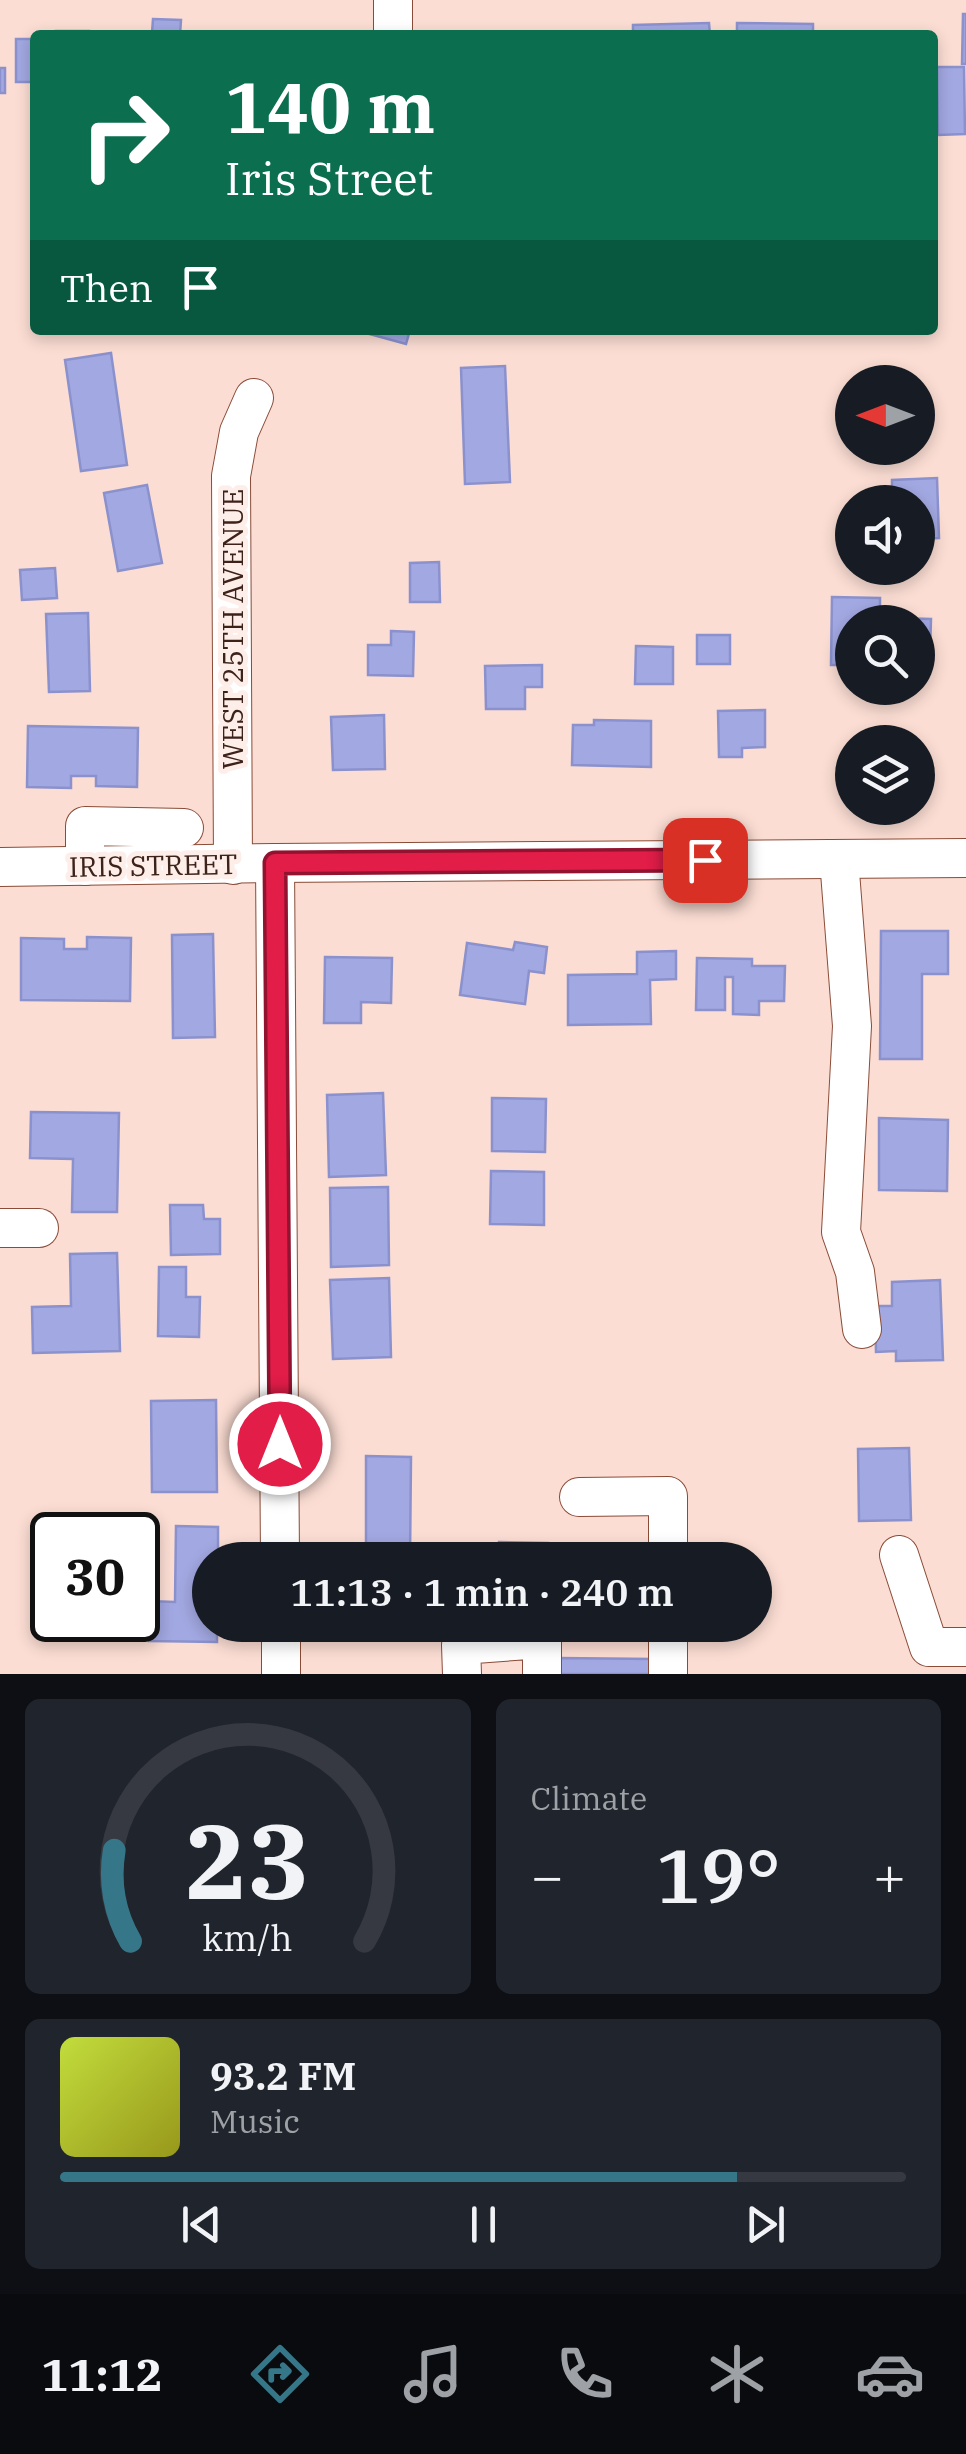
<!DOCTYPE html>
<meta charset="utf-8">
<style>
:root{--surface:#171b24;--page:#20242c;--text:#f1f3f6;--muted:#9ea1a6;--line:#363941;--accent:#357789}
body{margin:0;font-family:"IBM Plex Serif",serif;background:var(--page);color:var(--text);height:100vh;display:flex;flex-direction:column;font-size:38px;white-space:nowrap}
*{box-sizing:border-box;margin:0}
p{font-size:32px;color:var(--muted)}
.icon{flex:none;width:55px;height:55px;fill:none;stroke:currentColor;stroke-width:2;stroke-linecap:round;stroke-linejoin:round}
.map{position:relative;height:1674px;overflow:hidden}
.sheet{display:flex;flex-direction:column;gap:25px;padding:25px;background:#0d0f14;flex:1}
.sheet>*{flex:none}
.banner{position:absolute;left:30px;top:30px;width:908px;height:305px;border-radius:10px;box-shadow:0 5px 15px #0003;background:#0b6e4f;color:#fff;overflow:hidden}
.needle{width:65px;rotate:270deg}
.buttons{position:absolute;left:835px;top:365px;display:grid;gap:20px}
.buttons a{display:grid;place-items:center;width:100px;height:100px;border-radius:50%;background:var(--surface);box-shadow:0 5px 15px #0003;font-size:50px}
.speed{position:absolute;left:30px;top:1512px;display:flex;gap:20px;font-size:50px;font-weight:700;text-align:center}
.speed>*{display:grid;place-content:center;width:130px;height:130px;border-radius:50%;background:var(--surface);box-shadow:0 5px 15px #0003;line-height:1}
.speed .limit{border:5px solid #111;border-radius:15px;background:#fff;color:#111}
.pin{position:absolute;display:grid;place-items:center;width:85px;height:85px;color:#fff;margin:-42px;border-radius:20px;box-shadow:0 5px 15px #0006}
.me{position:absolute;width:110px;margin:-55px;rotate:0deg;stroke-linejoin:round;filter:drop-shadow(0 0 8px #0008)}
.turn{display:flex;align-items:center;gap:35px;height:210px;padding:0 30px;font-size:45px}
.turn .icon{width:130px;height:130px;stroke-width:2.5}
.turn b{display:block;font-size:70px;line-height:85px}
.then{display:flex;align-items:center;height:95px;padding:0 30px;background:#0003;gap:20px;font-size:38px}
.big{font-size:75px;font-weight:600;line-height:1.1}
.sheet .tile{flex:1;display:flex;flex-direction:column;justify-content:center;gap:15px;min-width:0;padding:0 35px;border-radius:15px;background:var(--page)}
.sheet .dial{align-items:center;gap:0}
.dial svg{height:260px;overflow:visible;fill:none;stroke:var(--line);stroke-width:7;stroke-linecap:round;text-anchor:middle}
.dial text{fill:var(--text);stroke:none}
.song{display:flex;align-items:center;gap:30px}
.cover{width:120px;height:120px;border-radius:15px;background:linear-gradient(135deg,hsl(70 70% 55%),hsl(60 70% 35%))}
.played{height:10px;border-radius:5px;background:linear-gradient(90deg,var(--accent) 80%,var(--line) 80%)}
.keys{display:flex;justify-content:space-around;direction:ltr}
.heat{display:flex;justify-content:space-between;align-items:center;font-size:55px;direction:ltr}
.sheet .tiles{flex:1;display:grid;gap:25px;grid-template-columns:1fr 1fr}
.tile:last-child{grid-column:span 2}
.trip{position:absolute;left:192px;top:1542px;width:580px;height:100px;border-radius:50px;background:var(--surface);box-shadow:0 5px 15px #0003;font-weight:600;line-height:100px;text-align:center}
.tabs{display:flex;height:160px;justify-content:space-around;align-items:center;background:#090b0e;color:var(--muted)}
.tabs .icon{width:70px;height:70px}
.tabs .selected{color:var(--accent)}
.tabs b{font-size:45px;color:var(--text)}
.map>svg:first-child{display:block}
</style>
<div class="map">
<svg width="966" height="1674" viewBox="0 0 966 1674">
<rect width="100%" height="100%" fill="#fbddd3"/>
<g fill="#a2a8e1" stroke="#8b91cd" stroke-width="2.5">
<polygon points="963,14 966,14 966,64 962,64"/>
<polygon points="153,19 181,20 180,35 139,35 140,33 152,33"/>
<polygon points="709,23 710,35 633,35 633,25"/>
<polygon points="737,23 813,24 813,35 737,35"/>
<rect x="56" y="31" width="33" height="4"/>
<rect x="16" y="39" width="19" height="43"/>
<polygon points="937,67 964,67 965,134 938,135"/>
<rect x="0" y="68" width="5" height="25"/>
<polygon points="355,330 410,330 406,344"/>
<polygon points="111,353 127,465 81,471 65,360"/>
<polygon points="505,366 510,482 465,484 461,368"/>
<polygon points="937,478 939,538 918,539 918,502 892,502 892,480"/>
<polygon points="147,485 162,563 118,571 104,493"/>
<polygon points="439,562 440,602 410,602 410,563"/>
<polygon points="55,568 57,598 22,600 20,570"/>
<polygon points="832,597 880,598 880,622 852,622 852,665 831,665"/>
<polygon points="88,613 90,691 49,692 46,614"/>
<polygon points="896,618 931,619 930,652 918,652 918,622 896,622"/>
<polygon points="391,631 414,632 413,676 368,675 368,645 391,645"/>
<rect x="697" y="635" width="33" height="29"/>
<polygon points="636,646 673,647 673,684 635,684"/>
<polygon points="542,665 542,687 525,687 525,709 486,709 485,666"/>
<polygon points="765,710 765,747 742,748 742,757 719,757 718,711"/>
<polygon points="384,715 385,769 333,770 331,717"/>
<polygon points="594,720 651,721 651,767 572,765 573,725 594,725"/>
<polygon points="28,726 138,728 137,787 96,786 96,776 71,776 71,788 27,787"/>
<polygon points="881,931 948,931 948,974 922,974 922,1059 880,1059"/>
<polygon points="213,934 215,1037 173,1038 172,935"/>
<polygon points="87,937 131,938 130,1001 21,1000 21,938 64,939 64,949 87,949"/>
<polygon points="515,942 547,947 544,973 529,971 525,1004 460,995 467,943 513,950"/>
<polygon points="676,951 676,979 650,980 651,1024 568,1025 568,975 637,974 637,952"/>
<polygon points="325,957 392,958 391,1003 361,1002 361,1023 324,1023"/>
<polygon points="697,958 752,959 752,966 785,966 784,1001 759,1001 759,1015 733,1014 733,977 725,977 725,1010 696,1010"/>
<polygon points="383,1093 386,1175 329,1177 327,1095"/>
<polygon points="492,1098 546,1099 545,1152 492,1151"/>
<polygon points="31,1112 119,1113 117,1212 72,1212 73,1159 30,1158"/>
<polygon points="879,1118 948,1120 947,1191 879,1190"/>
<polygon points="491,1171 544,1172 544,1225 490,1224"/>
<polygon points="388,1187 389,1265 331,1267 330,1188"/>
<polygon points="170,1205 203,1205 204,1219 220,1219 220,1254 171,1255"/>
<polygon points="117,1253 120,1351 33,1353 32,1307 71,1306 70,1254"/>
<polygon points="159,1267 186,1267 186,1297 200,1297 199,1337 158,1336"/>
<polygon points="389,1278 391,1357 333,1359 330,1280"/>
<polygon points="940,1280 943,1360 896,1361 896,1351 876,1352 875,1306 892,1306 892,1282"/>
<polygon points="216,1400 217,1492 152,1492 151,1401"/>
<polygon points="909,1448 911,1520 859,1521 858,1449"/>
<polygon points="366,1456 411,1457 410,1560 366,1560"/>
<polygon points="176,1526 218,1527 218,1560 210,1560 210,1625 217,1625 217,1642 149,1641 150,1601 175,1602"/>
<polygon points="499,1542 548,1543 547,1560 498,1560"/>
<polygon points="558,1658 655,1659 654,1674 558,1674"/>
</g>
<g fill="none" stroke-linecap="round" stroke-linejoin="round">
<g stroke="#8a4c38" stroke-width="40">
<g id="minor">
<polyline points="393,35 393,0"/>
<polyline points="839,859 852,1026 841,1232 855,1272 862,1329"/>
<polyline points="275,863 280,1560"/>
<polyline points="233,865 231,476 239,432 254,398"/>
<polyline points="85,866 85,826 184,828"/>
<polyline points="0,867 275,863 966,858"/>
<polyline points="0,1228 39,1228"/>
<polyline points="579,1497 668,1496 668,1560"/>
<polyline points="899,1555 929,1647 966,1647"/>
<polyline points="281,1625 281,1674"/>
<polyline points="668,1625 668,1674"/>
<polyline points="462,1674 461,1645 542,1639 542,1674"/>
</g>
</g>
<use href="#minor" stroke="#fff" stroke-width="38"/>
</g>
<g fill="none" stroke-linecap="round" stroke-linejoin="round">
<g stroke="#92132f" stroke-width="25">
<polyline id="route" points="280,1444 275,863 705,860"/>
</g>
<use href="#route" stroke="#e11d48" stroke-width="18"/>
</g>
<g text-anchor="middle" dominant-baseline="central" stroke-width="10" stroke-linejoin="round" paint-order="stroke">
<g font-size="28" fill="#3d2219" stroke="#fdeee9">
<text transform="translate(232 629) rotate(-90)">WEST 25TH AVENUE</text>
<text transform="translate(153 865) rotate(-1)">IRIS STREET</text>
</g>
</g>
</svg>
<div class="buttons">
<a><svg class="needle" viewBox="-14 -14 28 28"><path d="M0-13l5 13h-10z" fill="#e53935"/><path d="M0 13l5-13h-10z" fill="#9ea1a6"/></svg></a>
<a><svg class="icon" aria-label="sound" viewBox="0 0 24 24"><path d="M4 9h4l5-4v14l-5-4H4zM17 9q2 3 0 6"/></svg></a>
<a><svg class="icon" aria-label="search" viewBox="0 0 24 24"><circle cx="10" cy="10" r="6"/><path d="M15 15l6 6"/></svg></a>
<a><svg class="icon" aria-label="layers" viewBox="0 0 24 24"><path d="M12 4l9 5-9 5-9-5zM3 14l9 5 9-5"/></svg></a>
</div>
<div class="speed"><div class="limit">30</div></div>
<div class="pin" style="left:705px;top:860px;background:#d93025"><svg class="icon" aria-label="arrive" viewBox="0 0 24 24"><path d="M6 21V4h12l-3 4 3 4H6"/></svg></div>
<svg class="me" style="left:280px;top:1444px" viewBox="-20 -20 40 40"><circle r="17" fill="#e11d48" stroke="#fff" stroke-width="3"/><path d="M0-11L8 9 0 5-8 9z" fill="#fff"/></svg>
<div class="trip">11:13 · 1 min · 240 m</div>
<div class="banner">
<div class="turn"><svg class="icon" aria-label="right" viewBox="0 0 24 24"><path d="M7 20v-9h11M14 6l5 5-5 5"/></svg><div><b>140 m</b>Iris Street</div></div>
<div class="then">Then<svg class="icon" aria-label="arrive" viewBox="0 0 24 24"><path d="M6 21V4h12l-3 4 3 4H6"/></svg></div>
</div>
</div>
<section class="sheet">
<div class="tiles">
<div class="tile dial"><svg viewBox="0 0 100 80">
<path d="M14 69A42 42 0 1 1 86 69"/>
<path d="M14 69A42 42 0 0 1 9 41" stroke="#357789"/>
<text x="50" y="56" font-size="32" font-weight="700">23</text>
<text x="50" y="72" font-size="11">km/h</text>
</svg></div>
<div class="tile"><p>Climate</p>
<div class="heat"><a>−</a><b class="big">19°</b><a>+</a></div>
</div>
<div class="tile">
<div class="song"><i class="cover"></i><div><b>93.2 FM</b><p>Music</p></div></div>
<div class="played"></div>
<div class="keys"><svg class="icon" aria-label="previous" viewBox="0 0 24 24"><path d="M18 5L8 12l10 7zM5 5v14"/></svg><svg class="icon" aria-label="pause" viewBox="0 0 24 24"><path d="M8 5v14M16 5v14"/></svg><svg class="icon" aria-label="next" viewBox="0 0 24 24"><path d="M6 5l10 7-10 7zM19 5v14"/></svg></div>
</div>
</div>
</section>
<nav class="tabs">
<b>11:12</b>
<svg class="icon selected" aria-label="directions" viewBox="0 0 24 24"><path d="M12 3l9 9-9 9-9-9zM9 14v-3h6M13 9l2 2-2 2"/></svg>
<svg class="icon" aria-label="music" viewBox="0 0 24 24"><path d="M9 18V5l10-2v13"/><circle cx="6" cy="18" r="3"/><circle cx="16" cy="16" r="3"/></svg>
<svg class="icon" aria-label="phone" viewBox="0 0 24 24"><path d="M5 4h4l2 5-3 2q2 4 5 5l2-3 5 2v4C11 20 4 13 5 4z"/></svg>
<svg class="icon" aria-label="climate" viewBox="0 0 24 24"><path d="M12 3v18M4 7l16 10M4 17L20 7"/></svg>
<svg class="icon" aria-label="car" viewBox="0 0 24 24"><path d="M5 17H2v-5l4-1 3-4h7l3 4 3 1v5h-3M9 17h6M6 11h13"/><circle cx="7" cy="17" r="2"/><circle cx="17" cy="17" r="2"/></svg>
</nav>
